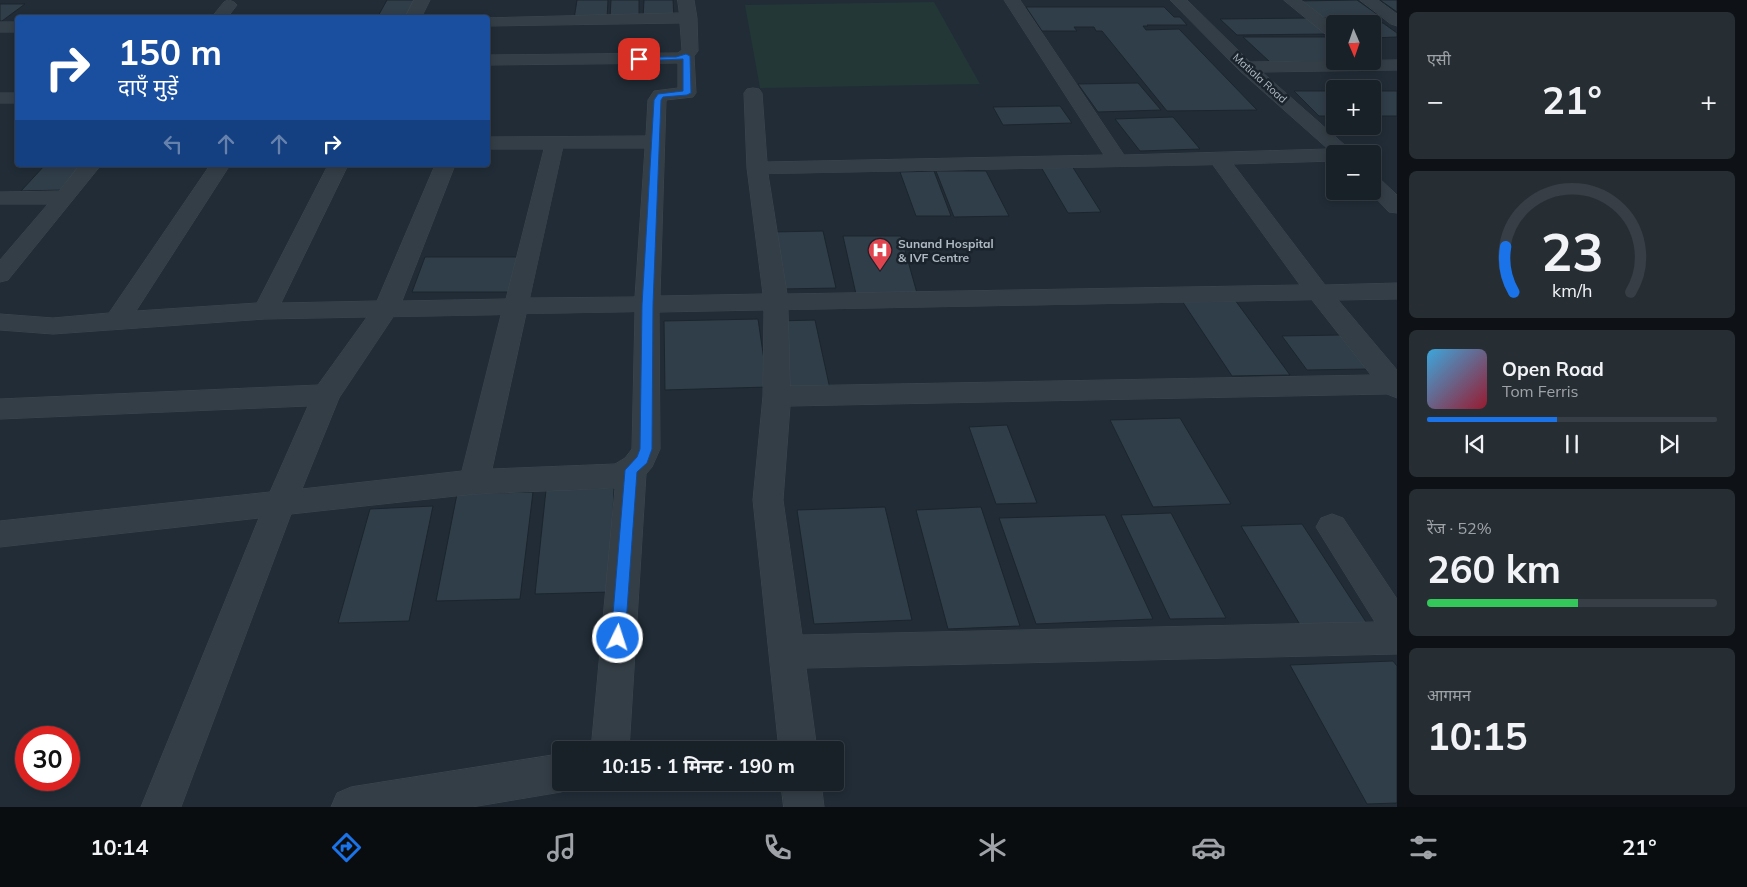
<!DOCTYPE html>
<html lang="hi">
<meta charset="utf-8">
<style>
:root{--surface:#192128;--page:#262e34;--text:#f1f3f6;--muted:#9fa3a8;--line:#373e45;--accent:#1a73e8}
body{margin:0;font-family:Mulish,"Noto Sans Devanagari",sans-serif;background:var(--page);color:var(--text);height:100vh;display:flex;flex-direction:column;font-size:19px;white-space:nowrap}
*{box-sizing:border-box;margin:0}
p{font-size:16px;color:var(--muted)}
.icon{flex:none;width:28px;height:28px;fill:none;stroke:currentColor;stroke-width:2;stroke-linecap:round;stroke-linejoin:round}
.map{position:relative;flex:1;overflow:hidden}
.details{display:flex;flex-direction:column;gap:12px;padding:12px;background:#0e1216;width:350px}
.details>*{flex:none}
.hud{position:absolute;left:15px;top:15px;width:475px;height:152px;border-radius:5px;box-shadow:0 2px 8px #0003,0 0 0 1px var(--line);background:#1a4fa0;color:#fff;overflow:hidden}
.needle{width:32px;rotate:178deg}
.fabs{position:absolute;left:1326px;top:15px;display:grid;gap:10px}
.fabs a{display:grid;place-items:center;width:55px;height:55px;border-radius:5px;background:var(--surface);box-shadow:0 2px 8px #0003,0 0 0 1px var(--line);font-size:25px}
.speed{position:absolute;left:15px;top:726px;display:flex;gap:10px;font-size:25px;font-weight:700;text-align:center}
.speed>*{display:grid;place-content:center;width:65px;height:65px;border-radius:50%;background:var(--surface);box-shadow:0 2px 8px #0003,0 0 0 1px var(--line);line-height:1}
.speed .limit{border:8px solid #d22;background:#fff;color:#111}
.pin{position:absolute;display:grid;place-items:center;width:42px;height:42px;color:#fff;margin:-21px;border-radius:10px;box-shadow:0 2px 8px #0006}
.me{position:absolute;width:55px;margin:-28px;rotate:4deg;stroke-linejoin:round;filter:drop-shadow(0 0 4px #0008)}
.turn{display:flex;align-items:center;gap:18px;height:105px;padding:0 20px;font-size:22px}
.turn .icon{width:65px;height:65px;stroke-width:2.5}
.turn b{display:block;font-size:35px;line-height:42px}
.lanes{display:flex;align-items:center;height:48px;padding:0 20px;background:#0003;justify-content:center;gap:25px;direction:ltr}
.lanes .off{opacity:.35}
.big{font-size:38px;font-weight:700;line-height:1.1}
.details .widget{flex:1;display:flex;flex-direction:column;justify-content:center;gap:8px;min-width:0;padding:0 18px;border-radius:8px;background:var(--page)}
.details .dial{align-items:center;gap:0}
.dial svg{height:130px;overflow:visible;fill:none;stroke:var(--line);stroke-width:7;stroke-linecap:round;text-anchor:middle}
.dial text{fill:var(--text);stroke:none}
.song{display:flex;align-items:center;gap:15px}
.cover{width:60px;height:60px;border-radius:8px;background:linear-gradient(135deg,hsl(200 70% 55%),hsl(350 70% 35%))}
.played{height:5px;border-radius:2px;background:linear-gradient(90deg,var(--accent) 45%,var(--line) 45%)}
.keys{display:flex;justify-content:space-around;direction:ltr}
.heat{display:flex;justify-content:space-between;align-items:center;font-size:28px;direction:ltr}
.charge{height:8px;border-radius:4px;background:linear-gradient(90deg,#34c759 52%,var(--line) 0)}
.trip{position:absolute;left:552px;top:741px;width:292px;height:50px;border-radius:5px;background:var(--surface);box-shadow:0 2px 8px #0003,0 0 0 1px var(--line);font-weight:700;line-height:50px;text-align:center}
.tab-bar{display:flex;height:80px;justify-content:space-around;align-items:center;background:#0a0d10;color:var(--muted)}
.tab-bar .icon{width:35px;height:35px}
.tab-bar .current{color:var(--accent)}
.tab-bar b{font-size:22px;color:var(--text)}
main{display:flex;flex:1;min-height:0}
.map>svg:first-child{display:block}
</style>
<main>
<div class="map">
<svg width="1397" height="807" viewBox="0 0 1397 807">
<rect width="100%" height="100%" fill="#212c36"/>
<polygon fill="#233737" points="934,2 980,84 760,88 745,5"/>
<g fill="#303e4a" stroke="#1c252d">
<polygon points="387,0 418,0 409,18 377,18"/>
<polygon points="577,0 608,0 607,19 574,19"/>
<polygon points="611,0 639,0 639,18 610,18"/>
<polygon points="644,0 673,0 674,18 643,18"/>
<polygon points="1357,0 1381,17 1320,18 1297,1"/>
<polygon points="1380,0 1397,0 1397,12"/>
<polygon points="0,4 25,4 2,21 0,21"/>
<polygon points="1026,7 1164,7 1174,17 1180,17 1187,25 1147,25 1148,26 1143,26 1146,30 1179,29 1257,110 1167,111 1102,31 1096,31 1094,27 1074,27 1077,31 1042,31"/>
<polygon points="1308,18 1328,34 1237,35 1220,19"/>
<polygon points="1383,23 1397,33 1397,37 1372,38 1372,24 1344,24"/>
<polygon points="1243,37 1333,37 1335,38 1335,61 1270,62"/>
<polygon points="1138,83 1161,110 1098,112 1078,84"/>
<polygon points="1294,91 1335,91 1335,116 1319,116"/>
<rect x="1372" y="91" width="25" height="25"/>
<polygon points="1060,106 1072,123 1003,125 993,107"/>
<polygon points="1173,117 1200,149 1140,151 1115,119"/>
<polygon points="45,165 86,165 64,190 21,191"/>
<polygon points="1072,166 1101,212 1068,213 1041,167"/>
<polygon points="934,171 951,216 916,216 900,172"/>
<polygon points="936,171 986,171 1009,216 954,217"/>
<polygon points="823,231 836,288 781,289 772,232"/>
<polygon points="843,236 901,236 917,293 856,294"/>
<polygon points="425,257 522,257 514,292 412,292"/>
<polygon points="1235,300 1290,375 1232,376 1182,301"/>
<polygon points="758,319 768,387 665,390 664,321"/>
<polygon points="815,320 830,389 788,390 777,321"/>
<polygon points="1340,335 1367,369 1307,370 1282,336"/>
<polygon points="1180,418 1231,504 1153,507 1110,420"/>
<polygon points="1007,425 1037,503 996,504 969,427"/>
<polygon points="614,488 610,592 535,594 546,490"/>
<polygon points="533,492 520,599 436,601 457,494"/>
<polygon points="433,506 409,621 338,623 370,509"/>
<polygon points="885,507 912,620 814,624 797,510"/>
<polygon points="981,507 1020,626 948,629 916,510"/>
<polygon points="1171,513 1226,618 1170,619 1121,515"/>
<polygon points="1105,515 1153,619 1036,624 999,518"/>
<polygon points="1302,524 1368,625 1302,628 1241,526"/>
<polygon points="1393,661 1397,666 1397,803 1367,804 1290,665"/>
</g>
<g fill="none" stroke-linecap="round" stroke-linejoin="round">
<g stroke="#3d4750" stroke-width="1">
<g id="street">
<polygon points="229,0 234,2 237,5 227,18 211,18 224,2"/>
<polygon points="414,0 430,0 421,18 405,18"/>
<path d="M678 0H694L697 18 698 51 694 56 696 93 693 97 666 100 660 296 763 294 747 168 744 93 747 89 753 88 759 89 762 93 767 162 1104 155 1004 0H1020L1124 155 1328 149 1240 71 1170 0H1187L1250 62 1397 60V70L1262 72 1355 154H1335V161L1233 164 1325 285 1397 283V299L1338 300 1397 370V398L1387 394 790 406 783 500 802 635 1375 622 1316 527 1321 518 1332 514 1343 518 1397 599V654L806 668 817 750H779L753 500 763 396 764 310 659 312 660 449 652 467 646 474 629 750H591L615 488 474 494 291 514 181 807H141L259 518 0 547V521L270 492 308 406 0 419V399L318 385 367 317 265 319 53 334 0 330V314L53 318 109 313 210 165H230L136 311 257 303 328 165H348L281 303 377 301 435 165H455L402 301 506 299 544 149H488V137L646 136 648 100 654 91 678 88V63L488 65V55L678 53 682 50 680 23 488 26V18H483L679 13ZM563 148H645L635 297 530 298ZM1213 165 1300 285 787 294 768 174ZM1312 300 1371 375 790 386 788 310ZM635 312 632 449 625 458 615 464 492 469 526 314ZM501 315 462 471 302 489 339 398 393 317Z"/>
<polygon points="1284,0 1301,0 1335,26 1335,39 1329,37"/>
<polygon points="1360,0 1378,0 1397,14 1397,26 1391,24"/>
<rect x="0" y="22" width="18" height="10"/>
<rect x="0" y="93" width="18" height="10"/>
<polygon points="80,165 101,165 8,280 0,282 0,260 48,204 0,204 0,192 59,191"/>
<polygon points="1372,176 1379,178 1397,195 1397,213 1389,212 1369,191 1372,191"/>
<polygon points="561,754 561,782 576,782 575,787 561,792 472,807 331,807 337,793 351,787"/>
<polygon points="781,782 821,782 824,807 784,807"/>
</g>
</g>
<use href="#street" fill="#343e46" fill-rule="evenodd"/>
</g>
<polygon fill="#1a73e8" stroke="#114b97" points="686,54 690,56 691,93 687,95 663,97 661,100 653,305 652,449 647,463 637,472 625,638 623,643 618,645 613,643 611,638 625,470 637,457 640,449 642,305 654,100 658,94 683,91 683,59 639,61 635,59 639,57 676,57"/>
<defs>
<g id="hospital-pin" transform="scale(1.25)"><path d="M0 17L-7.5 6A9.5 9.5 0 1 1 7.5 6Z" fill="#e0444e" stroke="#1a232b"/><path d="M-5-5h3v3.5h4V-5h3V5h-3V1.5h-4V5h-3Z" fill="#fff"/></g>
</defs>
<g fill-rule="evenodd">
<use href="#hospital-pin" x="880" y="250"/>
</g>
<g text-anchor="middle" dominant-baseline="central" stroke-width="5" stroke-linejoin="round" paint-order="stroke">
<g font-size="11" fill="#aeb9c3" stroke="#1a232b">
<text transform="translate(1260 78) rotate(42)">Matiala Road</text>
</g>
<g font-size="12" font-weight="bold" fill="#aeb9c3" stroke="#1a232b" text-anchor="start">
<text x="898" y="243">Sunand Hospital<tspan x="898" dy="14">&amp; IVF Centre</tspan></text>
</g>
</g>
</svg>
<div class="fabs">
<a><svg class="needle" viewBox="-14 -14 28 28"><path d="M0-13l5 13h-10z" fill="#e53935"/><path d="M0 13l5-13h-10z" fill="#9fa3a8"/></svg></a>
<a>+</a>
<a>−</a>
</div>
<div class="speed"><div class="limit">30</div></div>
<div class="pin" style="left:639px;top:59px;background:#d93025"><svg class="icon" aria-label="arrive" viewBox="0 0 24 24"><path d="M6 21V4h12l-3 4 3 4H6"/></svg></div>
<svg class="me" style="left:618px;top:638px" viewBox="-20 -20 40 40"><circle r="17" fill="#1a73e8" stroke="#fff" stroke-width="3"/><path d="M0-11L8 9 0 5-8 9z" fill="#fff"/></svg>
<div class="trip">10:15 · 1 मिनट · 190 m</div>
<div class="hud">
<div class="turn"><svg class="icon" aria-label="right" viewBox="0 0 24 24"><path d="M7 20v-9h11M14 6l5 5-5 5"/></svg><div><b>150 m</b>दाएँ मुड़ें</div></div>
<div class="lanes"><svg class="icon off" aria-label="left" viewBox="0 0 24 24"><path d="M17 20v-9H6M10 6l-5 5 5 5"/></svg><svg class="icon off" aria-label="ahead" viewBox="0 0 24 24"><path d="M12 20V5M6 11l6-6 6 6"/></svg><svg class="icon off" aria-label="ahead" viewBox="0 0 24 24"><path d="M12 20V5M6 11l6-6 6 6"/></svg><svg class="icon" aria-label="right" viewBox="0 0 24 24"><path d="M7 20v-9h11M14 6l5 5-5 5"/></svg></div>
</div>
</div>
<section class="details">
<div class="widget"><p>एसी</p>
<div class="heat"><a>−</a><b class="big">21°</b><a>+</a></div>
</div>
<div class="widget dial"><svg viewBox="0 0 100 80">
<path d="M14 69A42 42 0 1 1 86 69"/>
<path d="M14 69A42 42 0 0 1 9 41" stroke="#1a73e8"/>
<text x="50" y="56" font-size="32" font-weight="700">23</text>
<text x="50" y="72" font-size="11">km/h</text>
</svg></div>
<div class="widget">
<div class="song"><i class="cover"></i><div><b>Open Road</b><p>Tom Ferris</p></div></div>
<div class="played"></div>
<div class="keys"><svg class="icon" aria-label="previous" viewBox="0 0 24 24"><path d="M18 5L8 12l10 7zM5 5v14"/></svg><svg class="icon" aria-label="pause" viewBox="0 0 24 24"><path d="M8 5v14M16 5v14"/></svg><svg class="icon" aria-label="next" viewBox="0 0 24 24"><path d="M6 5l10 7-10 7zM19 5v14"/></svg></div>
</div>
<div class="widget"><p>रेंज · 52%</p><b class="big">260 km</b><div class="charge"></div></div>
<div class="widget"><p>आगमन</p><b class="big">10:15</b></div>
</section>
</main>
<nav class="tab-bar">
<b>10:14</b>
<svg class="icon current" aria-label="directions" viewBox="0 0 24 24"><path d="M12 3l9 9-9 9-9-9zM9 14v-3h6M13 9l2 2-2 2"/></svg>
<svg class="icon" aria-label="music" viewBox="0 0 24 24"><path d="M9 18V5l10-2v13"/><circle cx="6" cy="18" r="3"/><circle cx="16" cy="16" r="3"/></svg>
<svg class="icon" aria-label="phone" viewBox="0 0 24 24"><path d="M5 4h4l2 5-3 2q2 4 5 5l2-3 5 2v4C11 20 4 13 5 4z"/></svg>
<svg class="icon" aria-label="climate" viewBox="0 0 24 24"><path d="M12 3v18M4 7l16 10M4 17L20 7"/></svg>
<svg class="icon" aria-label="car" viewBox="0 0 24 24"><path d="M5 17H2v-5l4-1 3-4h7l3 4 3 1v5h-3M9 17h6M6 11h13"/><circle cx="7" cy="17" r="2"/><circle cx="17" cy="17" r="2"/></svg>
<svg class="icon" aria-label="filters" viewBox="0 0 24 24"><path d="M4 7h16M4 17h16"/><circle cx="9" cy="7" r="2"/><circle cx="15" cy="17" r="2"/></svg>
<b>21°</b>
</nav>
